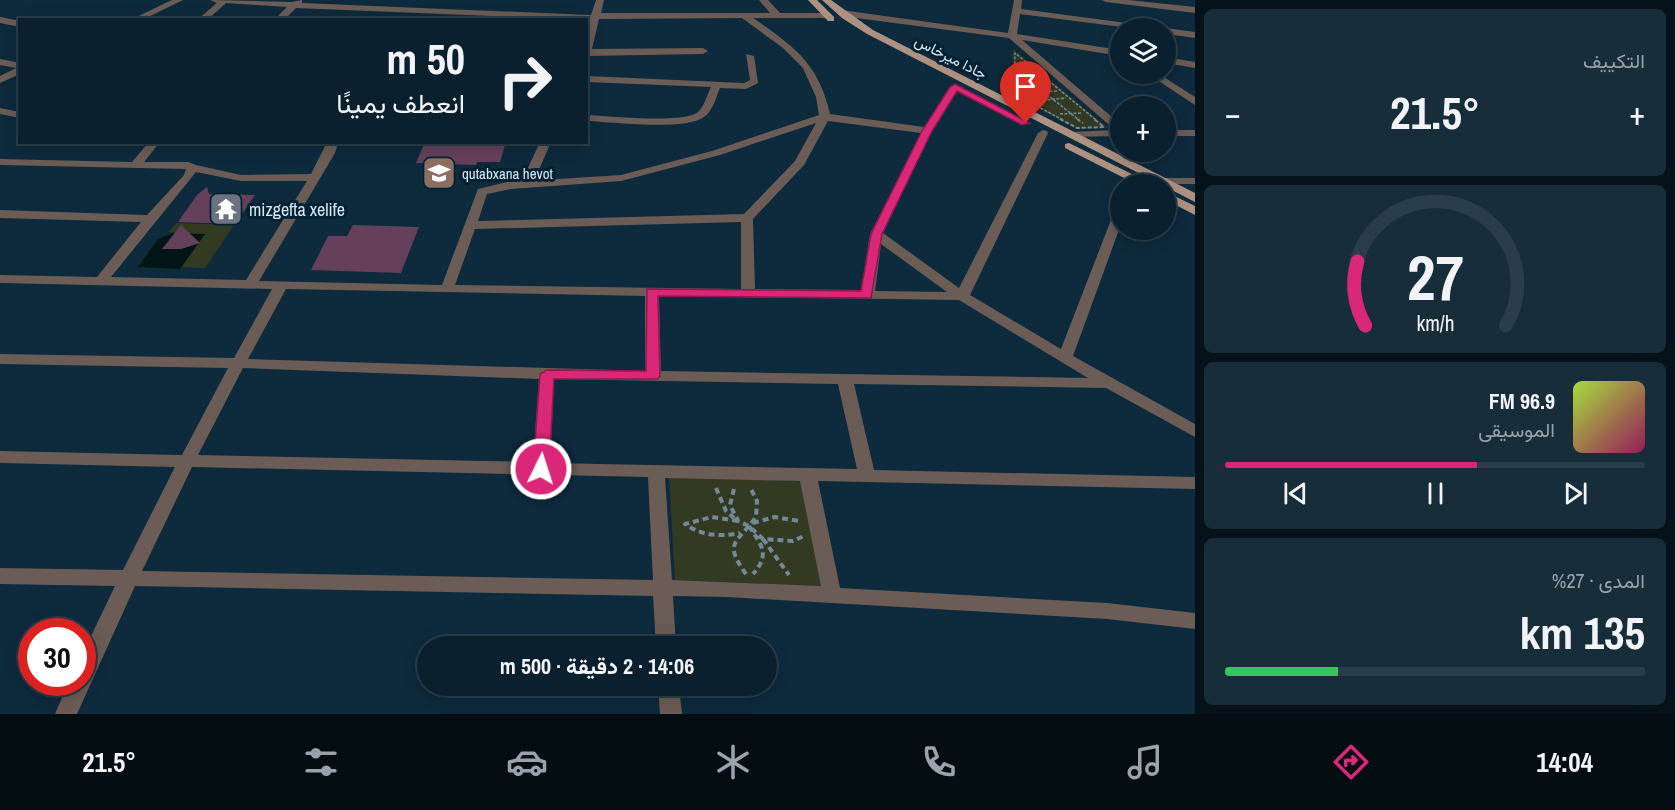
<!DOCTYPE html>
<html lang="ar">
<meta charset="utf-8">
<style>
:root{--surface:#0a202e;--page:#182d3a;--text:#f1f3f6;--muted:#99a3aa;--line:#2a3e4a;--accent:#db2777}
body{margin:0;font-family:"Archivo Narrow",Vazirmatn,sans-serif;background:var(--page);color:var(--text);direction:rtl;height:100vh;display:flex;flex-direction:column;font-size:22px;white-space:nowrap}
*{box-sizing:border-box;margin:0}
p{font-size:20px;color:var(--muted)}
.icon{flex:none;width:33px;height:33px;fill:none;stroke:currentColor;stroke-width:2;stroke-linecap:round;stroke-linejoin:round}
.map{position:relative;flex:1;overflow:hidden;direction:ltr}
.sheet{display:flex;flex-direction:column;gap:9px;padding:9px;background:#061219;width:480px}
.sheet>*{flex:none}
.hud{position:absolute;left:18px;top:18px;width:570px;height:126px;border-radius:0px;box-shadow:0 3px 15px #0003,0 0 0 2px var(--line);direction:rtl;background:#0a202e;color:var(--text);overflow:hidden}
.buttons{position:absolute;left:1110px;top:18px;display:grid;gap:12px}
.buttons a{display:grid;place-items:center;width:66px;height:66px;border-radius:50%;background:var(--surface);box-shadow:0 3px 15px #0003,0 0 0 2px var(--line);font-size:30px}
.speed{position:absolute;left:18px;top:618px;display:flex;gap:12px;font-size:30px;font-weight:700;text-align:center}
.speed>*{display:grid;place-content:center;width:78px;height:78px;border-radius:50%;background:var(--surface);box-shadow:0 3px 15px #0003,0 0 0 2px var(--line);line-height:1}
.speed .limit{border:9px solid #d22;background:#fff;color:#111}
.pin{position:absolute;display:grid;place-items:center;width:51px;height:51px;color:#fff;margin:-62px -26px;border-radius:50% 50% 50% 0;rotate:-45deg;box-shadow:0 0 6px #0007}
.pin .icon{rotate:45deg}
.me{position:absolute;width:66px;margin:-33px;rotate:4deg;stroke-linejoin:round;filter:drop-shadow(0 0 4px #0008)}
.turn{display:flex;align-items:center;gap:21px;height:126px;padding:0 24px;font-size:27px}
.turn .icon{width:78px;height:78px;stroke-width:2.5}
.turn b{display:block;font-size:42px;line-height:51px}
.big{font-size:45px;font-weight:700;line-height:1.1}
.sheet .tile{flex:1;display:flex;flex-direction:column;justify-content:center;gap:9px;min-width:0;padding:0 21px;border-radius:9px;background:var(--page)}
.sheet .dial{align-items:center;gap:0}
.dial svg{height:156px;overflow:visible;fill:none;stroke:var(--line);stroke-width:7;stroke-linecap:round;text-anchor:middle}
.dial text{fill:var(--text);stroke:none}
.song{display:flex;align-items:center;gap:18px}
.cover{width:72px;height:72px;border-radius:9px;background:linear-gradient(135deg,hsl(80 70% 55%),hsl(330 70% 35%))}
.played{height:6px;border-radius:3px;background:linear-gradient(90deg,var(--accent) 60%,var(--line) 60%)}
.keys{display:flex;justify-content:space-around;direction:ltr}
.heat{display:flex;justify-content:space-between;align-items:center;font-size:33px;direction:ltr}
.charge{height:9px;border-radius:4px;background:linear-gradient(90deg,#34c759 27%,var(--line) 0)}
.trip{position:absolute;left:417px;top:636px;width:360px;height:60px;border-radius:30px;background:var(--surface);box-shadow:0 3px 15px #0003,0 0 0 2px var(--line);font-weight:700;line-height:60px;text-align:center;direction:rtl}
.dock{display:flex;height:96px;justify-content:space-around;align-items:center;background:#040d12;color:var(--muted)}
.dock .icon{width:42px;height:42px}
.dock .selected{color:var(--accent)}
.dock b{font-size:27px;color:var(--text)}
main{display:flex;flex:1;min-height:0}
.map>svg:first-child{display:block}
</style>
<main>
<section class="sheet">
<div class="tile"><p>التكييف</p>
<div class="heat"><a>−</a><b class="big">21.5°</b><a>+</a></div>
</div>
<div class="tile dial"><svg viewBox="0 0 100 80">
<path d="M14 69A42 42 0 1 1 86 69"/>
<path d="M14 69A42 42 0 0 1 10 36" stroke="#db2777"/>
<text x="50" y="56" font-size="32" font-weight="700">27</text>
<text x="50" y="72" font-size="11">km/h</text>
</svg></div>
<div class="tile">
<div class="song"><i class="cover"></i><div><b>96.9 FM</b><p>الموسيقى</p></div></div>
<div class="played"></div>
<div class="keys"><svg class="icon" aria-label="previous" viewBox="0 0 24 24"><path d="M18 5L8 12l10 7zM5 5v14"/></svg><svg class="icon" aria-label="pause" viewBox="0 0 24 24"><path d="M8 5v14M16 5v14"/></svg><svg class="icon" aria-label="next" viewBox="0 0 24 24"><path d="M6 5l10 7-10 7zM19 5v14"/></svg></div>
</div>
<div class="tile"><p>المدى · 27%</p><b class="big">135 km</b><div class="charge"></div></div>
</section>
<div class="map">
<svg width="1195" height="714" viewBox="0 0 1195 714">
<rect width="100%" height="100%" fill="#0e2a3d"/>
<g fill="#333a22">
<polygon points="1013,49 1108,128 1077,129 1010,94"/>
<polygon points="177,223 234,225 205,268 181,267 204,235 168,232"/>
<polygon points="669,475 812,482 827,586 675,580"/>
</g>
<polygon fill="#021516" points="173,233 205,234 180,269 138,267 158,239"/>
<g fill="#65405b">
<polygon points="425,142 506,142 500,162 477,162 476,165 416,163"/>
<polygon points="207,187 209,194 255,195 235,224 178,222 197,195"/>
<polygon points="181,225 200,243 181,249 162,249"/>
<polygon points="353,225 419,227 401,273 311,270 328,236 347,236"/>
</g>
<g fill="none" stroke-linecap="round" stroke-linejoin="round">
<g stroke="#738999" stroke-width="1.5" stroke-dasharray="3 1.5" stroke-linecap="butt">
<polyline points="1023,63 1030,81 1079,120"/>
<polyline points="1014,74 1037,73"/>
<polyline points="1014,80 1042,78"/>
<polyline points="1014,85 1048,83"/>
<polyline points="1018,94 1057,91"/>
<polyline points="1034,101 1066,98"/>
<polyline points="1060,114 1081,113"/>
<polyline points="1063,120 1014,94 1015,53 1096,120"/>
</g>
<g stroke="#738999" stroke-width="2" stroke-dasharray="4 2" stroke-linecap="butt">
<polyline points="1060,119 1077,128 1104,127 1094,119"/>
<polyline points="1077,119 1083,123"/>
</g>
<g stroke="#738999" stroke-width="4" stroke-dasharray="6 4" stroke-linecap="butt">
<polyline points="716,488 726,511 734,518"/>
<polyline points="734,489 730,505 738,521 749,526 763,539 793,541 804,536"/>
<path d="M738 521 712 517 685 524C702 536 720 537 740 533"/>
<polyline points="753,523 775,517 799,521"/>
<path d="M749 526C761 545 771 554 753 574"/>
<polyline points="763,539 789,575"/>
<path d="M746 574C722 541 738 543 756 517L757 501 751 489"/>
</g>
<g fill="#6b5d55" fill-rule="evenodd">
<polygon points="172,0 183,0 142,20 130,20"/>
<path d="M210 0 292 2 302 0V3L591 15 596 0H604L601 13H770L759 0H768L780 13H831V17L828 18H753C794 46 819 64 830 114L924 127 952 85 960 87 932 131 883 233 959 288 1038 133 1043 130 1047 131 1048 133 970 295 1061 349 1114 212 1120 208V227L1073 356 1195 424V437L1106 388 854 384 874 470 1195 477V489L818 481 840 588 1107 603 1195 613V629L1107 619 727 597 673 596 676 646H656L653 596 135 586 77 714H55L69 682H82V655L115 586 0 584V568L123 570 175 467 0 463V451L182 455 228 368 0 364V354L234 358 272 289 0 283V275L97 277 141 222 0 218V210L147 215 184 175 186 169 0 165V159L132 162 149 142H160L144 162H188L196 165 241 175 311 174 327 142H338L335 153 259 281 442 285 478 189 507 182 527 170 540 142H551L538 172 526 181 621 175 712 151 819 115 816 97 803 68 783 48 742 18 599 19 592 49 703 48 708 51 703 54 586 56V34L590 20H586L296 8 284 20H274L287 7 226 3 207 20H197L217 3ZM828 121 921 133 870 234 861 290 755 289 753 219 804 165ZM816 123 795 161 744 214 478 221 487 194 511 189 621 181 720 155ZM196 172 241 181H307L246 280 111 277ZM741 222V289L455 285 475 229ZM881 244 947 292 875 291ZM286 289 645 296V371L248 359ZM659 296 959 300 1088 378 661 371ZM243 368 539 379 533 462 198 455ZM554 379 838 384 857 469 550 463ZM192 467 648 477 653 580 142 571ZM665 478 800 481 821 586 672 580Z"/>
<polygon points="1014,0 1022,0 1021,9 1149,26 1150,28 1130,28 1020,14 1017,34 1120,50 1120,56 1022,40 1120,124 1120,136 1068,137 1067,135 1072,132 1115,130 1009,38 841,16 837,13 841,10 1008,33"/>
<polygon points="1102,0 1128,0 1195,7 1195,13 1106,2"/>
<polygon points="0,17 20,21 20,27 0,23"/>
<polygon points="1165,28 1166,28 1195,32 1195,38 1166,34"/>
<path d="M746 54 754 56 758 83 746 89 720 88C716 97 713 111 704 117 685 131 612 122 586 121V115C608 116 683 124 698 112 704 107 707 95 711 87L586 82V76L744 83 750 80Z"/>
<polygon points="1166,57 1195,62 1195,68 1166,63"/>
<polygon points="0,59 20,63 20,74 0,83 0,76 16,68 0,65"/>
<polygon points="1148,74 1159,74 1195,97 1195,105"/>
<polygon points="0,108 20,112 20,118 0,114"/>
<rect x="1166" y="130" width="29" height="6"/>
<polygon points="1162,178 1195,178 1195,184 1158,184 1156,182"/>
<polygon points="658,686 679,686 682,714 660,714"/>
</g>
<g fill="#ae9281" fill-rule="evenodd">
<polygon points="808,0 817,0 834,17 834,21 828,21"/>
<polygon points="822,0 831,0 873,30 1195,193 1195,202 867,34 842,18"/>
<polygon points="1069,143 1148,182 1150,184 1136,184 1065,148 1065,144"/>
<polygon points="1166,192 1195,206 1195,215 1166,200"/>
</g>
</g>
<polygon fill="#db2777" stroke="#8e194d" stroke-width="1.5" points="955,84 1030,123 1022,125 957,91 932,131 882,234 871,298 658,296 660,376 658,379 554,379 549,469 547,473 536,473 533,469 540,374 547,370 646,371 647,289 861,291 871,234 922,131 950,87"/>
<defs>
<g id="school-square" transform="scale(1.725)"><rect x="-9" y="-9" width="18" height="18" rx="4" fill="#8d6e63" stroke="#042033"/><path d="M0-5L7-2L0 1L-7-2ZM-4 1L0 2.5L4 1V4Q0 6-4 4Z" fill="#fff"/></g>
<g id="temple-square" transform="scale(1.725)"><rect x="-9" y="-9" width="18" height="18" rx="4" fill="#6b7280" stroke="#042033"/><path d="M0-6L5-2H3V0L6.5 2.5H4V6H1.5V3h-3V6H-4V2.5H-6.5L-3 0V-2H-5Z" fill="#fff"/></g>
</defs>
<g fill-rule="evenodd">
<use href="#school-square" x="439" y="173"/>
<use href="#temple-square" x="226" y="209"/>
</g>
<g text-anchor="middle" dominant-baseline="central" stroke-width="6" stroke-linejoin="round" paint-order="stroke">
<g font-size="15" fill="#d7e7f4" stroke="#042033">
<text transform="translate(951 57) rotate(27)">جادا ميرخاس</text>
</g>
<g font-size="15" fill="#d7e7f4" stroke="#042033" text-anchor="start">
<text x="462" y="173">qutabxana hevot</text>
</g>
<g font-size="18" fill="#d7e7f4" stroke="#042033" text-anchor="start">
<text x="249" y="209">mizgefta xelife</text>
</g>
</g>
</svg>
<div class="buttons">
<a><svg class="icon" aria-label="layers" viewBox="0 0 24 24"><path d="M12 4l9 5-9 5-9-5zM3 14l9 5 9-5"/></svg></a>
<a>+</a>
<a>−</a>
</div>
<div class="speed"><div class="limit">30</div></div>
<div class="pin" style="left:1026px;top:123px;background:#d93025"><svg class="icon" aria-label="arrive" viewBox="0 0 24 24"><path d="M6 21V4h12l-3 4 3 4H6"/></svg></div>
<svg class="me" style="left:541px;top:469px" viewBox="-20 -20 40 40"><circle r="17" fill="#db2777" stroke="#fff" stroke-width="3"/><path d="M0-11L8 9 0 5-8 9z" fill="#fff"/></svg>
<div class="trip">14:06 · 2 دقيقة · 500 m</div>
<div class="hud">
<div class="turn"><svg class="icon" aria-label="right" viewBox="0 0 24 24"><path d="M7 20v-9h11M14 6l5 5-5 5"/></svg><div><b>50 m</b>انعطف يمينًا</div></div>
</div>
</div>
</main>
<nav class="dock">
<b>14:04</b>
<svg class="icon selected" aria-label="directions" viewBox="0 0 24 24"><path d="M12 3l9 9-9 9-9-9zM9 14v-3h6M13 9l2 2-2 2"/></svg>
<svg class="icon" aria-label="music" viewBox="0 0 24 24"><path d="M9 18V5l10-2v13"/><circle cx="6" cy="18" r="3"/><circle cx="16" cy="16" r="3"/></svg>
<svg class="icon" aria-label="phone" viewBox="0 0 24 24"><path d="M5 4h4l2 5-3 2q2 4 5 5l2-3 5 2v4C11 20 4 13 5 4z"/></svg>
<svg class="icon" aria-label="climate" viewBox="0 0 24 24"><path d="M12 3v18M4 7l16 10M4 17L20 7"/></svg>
<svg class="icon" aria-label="car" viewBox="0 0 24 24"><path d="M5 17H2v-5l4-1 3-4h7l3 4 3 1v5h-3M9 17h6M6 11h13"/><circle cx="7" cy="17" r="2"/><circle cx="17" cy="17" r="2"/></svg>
<svg class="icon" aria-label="filters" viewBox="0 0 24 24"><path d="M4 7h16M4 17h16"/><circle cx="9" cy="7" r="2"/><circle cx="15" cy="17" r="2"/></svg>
<b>21.5°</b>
</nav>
